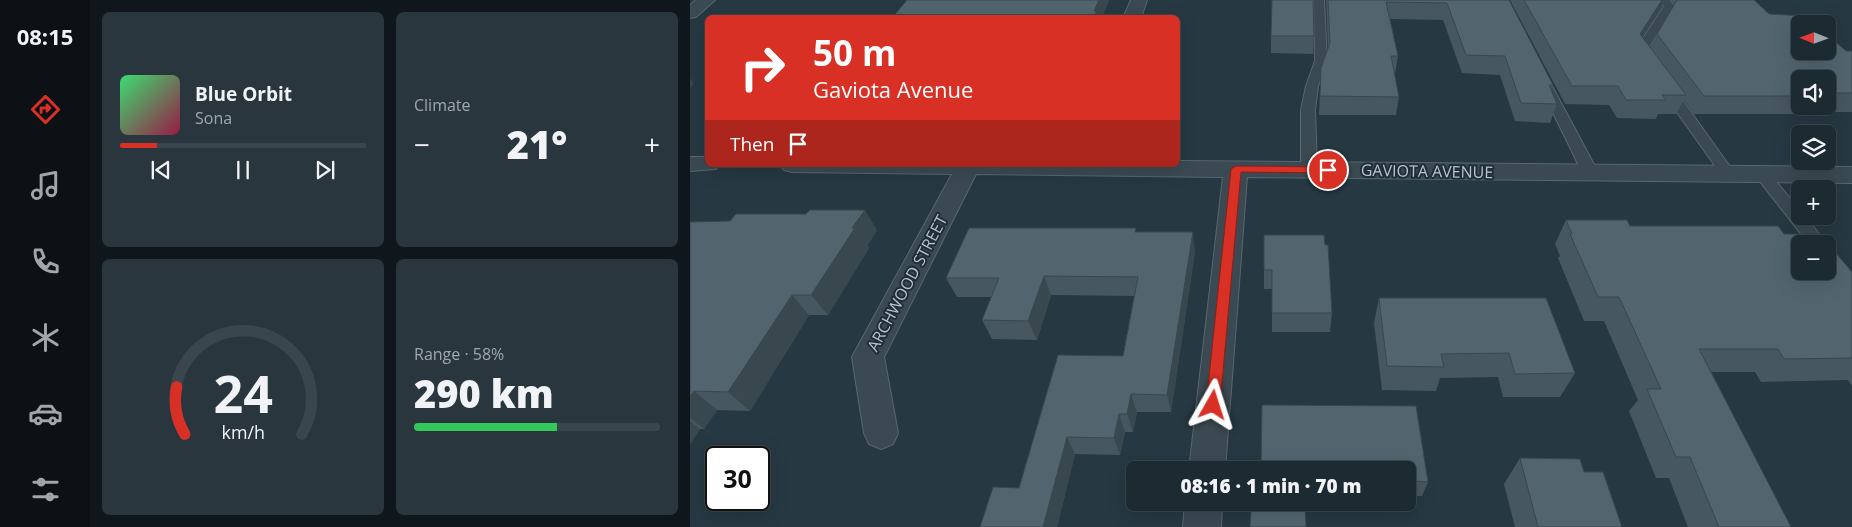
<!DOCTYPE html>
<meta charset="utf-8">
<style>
:root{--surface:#1c2a32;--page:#29363e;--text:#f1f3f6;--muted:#a0a7ac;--line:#3a464d;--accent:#d93025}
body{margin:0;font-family:"Open Sans",sans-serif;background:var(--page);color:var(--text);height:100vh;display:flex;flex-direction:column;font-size:19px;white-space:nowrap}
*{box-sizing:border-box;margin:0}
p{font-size:16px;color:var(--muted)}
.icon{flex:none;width:28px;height:28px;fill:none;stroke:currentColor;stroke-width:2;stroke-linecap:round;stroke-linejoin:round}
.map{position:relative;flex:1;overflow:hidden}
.drawer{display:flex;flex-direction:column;gap:12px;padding:12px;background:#0f171c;width:600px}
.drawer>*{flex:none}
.guide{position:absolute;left:15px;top:15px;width:475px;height:152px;border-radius:8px;box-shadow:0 5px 20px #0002,0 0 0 1px var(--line);background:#d93025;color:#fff;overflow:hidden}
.needle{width:32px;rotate:271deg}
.buttons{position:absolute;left:1101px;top:15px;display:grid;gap:10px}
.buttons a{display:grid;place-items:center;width:45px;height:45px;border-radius:8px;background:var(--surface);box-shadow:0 5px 20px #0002,0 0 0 1px var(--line);font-size:25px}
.speed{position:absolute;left:15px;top:446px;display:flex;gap:10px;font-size:25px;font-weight:700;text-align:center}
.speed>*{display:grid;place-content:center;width:65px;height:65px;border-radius:50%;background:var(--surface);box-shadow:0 5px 20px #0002,0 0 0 1px var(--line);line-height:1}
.speed .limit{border:2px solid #111;border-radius:8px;background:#fff;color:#111}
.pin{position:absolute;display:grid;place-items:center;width:42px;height:42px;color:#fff;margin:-21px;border:2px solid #fff;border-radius:50%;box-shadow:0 1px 5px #0007}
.me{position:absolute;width:55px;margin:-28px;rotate:6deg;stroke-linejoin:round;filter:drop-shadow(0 0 4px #0008)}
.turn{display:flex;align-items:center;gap:18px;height:105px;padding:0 25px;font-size:22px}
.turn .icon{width:65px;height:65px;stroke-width:2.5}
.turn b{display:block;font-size:35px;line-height:42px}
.then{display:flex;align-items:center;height:48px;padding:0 25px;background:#0003;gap:10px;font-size:19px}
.big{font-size:38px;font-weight:800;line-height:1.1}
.drawer .tile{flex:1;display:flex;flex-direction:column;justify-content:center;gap:8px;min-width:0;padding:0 18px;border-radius:8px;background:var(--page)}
.drawer .dial{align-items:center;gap:0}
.dial svg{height:130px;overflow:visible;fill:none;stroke:var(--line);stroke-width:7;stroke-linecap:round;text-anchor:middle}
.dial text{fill:var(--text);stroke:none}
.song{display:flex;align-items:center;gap:15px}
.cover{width:60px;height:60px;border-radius:8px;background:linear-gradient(135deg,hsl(140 70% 55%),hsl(340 70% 35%))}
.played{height:5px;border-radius:2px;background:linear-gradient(90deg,var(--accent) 15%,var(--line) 15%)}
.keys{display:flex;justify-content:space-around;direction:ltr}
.heat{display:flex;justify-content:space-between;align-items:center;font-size:28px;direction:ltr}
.charge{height:8px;border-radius:4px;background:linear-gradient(90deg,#34c759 58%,var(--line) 0)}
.drawer .tiles{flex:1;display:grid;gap:12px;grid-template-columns:repeat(2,1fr)}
.trip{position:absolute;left:436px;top:461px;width:290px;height:50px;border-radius:8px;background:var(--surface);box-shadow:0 5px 20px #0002,0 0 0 1px var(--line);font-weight:800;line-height:50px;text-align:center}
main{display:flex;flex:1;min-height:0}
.dock{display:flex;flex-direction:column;width:90px;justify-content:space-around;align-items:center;background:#0b1114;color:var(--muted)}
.dock .icon{width:35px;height:35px}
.dock .selected{color:var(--accent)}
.dock b{font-size:22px;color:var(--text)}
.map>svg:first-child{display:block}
</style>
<main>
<nav class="dock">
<b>08:15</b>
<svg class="icon selected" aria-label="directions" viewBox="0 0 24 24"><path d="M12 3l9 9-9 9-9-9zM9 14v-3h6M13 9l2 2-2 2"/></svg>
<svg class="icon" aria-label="music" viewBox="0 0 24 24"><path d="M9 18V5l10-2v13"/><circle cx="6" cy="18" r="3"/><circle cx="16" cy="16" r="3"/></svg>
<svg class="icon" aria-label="phone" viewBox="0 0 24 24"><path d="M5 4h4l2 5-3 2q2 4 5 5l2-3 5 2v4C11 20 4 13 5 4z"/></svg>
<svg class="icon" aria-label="climate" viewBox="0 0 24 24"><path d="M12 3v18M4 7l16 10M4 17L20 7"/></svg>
<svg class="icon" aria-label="car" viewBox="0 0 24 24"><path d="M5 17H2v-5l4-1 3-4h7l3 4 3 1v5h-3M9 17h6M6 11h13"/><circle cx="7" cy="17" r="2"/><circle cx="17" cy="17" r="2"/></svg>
<svg class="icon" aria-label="filters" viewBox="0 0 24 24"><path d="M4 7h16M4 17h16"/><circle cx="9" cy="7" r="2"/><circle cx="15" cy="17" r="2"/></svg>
</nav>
<section class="drawer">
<div class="tiles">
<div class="tile">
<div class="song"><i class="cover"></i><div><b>Blue Orbit</b><p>Sona</p></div></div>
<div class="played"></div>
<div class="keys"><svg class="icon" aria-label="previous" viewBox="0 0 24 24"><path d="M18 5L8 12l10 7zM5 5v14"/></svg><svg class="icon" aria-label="pause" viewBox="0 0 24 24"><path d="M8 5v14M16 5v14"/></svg><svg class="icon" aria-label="next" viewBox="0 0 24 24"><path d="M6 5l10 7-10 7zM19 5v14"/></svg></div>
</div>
<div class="tile"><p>Climate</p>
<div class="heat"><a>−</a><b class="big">21°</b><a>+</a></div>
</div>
<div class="tile dial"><svg viewBox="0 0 100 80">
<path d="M14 69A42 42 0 1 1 86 69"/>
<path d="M14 69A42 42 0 0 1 9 40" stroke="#d93025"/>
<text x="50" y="56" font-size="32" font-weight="700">24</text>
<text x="50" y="72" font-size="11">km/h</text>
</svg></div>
<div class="tile"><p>Range · 58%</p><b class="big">290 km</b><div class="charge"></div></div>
</div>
</section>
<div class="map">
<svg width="1162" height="527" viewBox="0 0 1162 527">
<rect width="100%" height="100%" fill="#263842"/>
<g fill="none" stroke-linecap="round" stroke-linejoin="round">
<g stroke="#59666f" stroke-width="2">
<g id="lane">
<polygon points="624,0 634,0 637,61 628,86 625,110 627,170 624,173 614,173 611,170 611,110 616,86 625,61"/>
<polygon points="970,0 980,0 984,6 956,52 963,62 957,66 953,65 944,52 974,6"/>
<polygon points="856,82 862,86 908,172 905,175 895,175 892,172 850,86"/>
<polygon points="976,83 981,84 1043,171 1046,174 1043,177 1033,177 969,87"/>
<polygon points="1072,169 1077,171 1110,210 1110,216 1115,216 1137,244 1119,244 1064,174 1067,171"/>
</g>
</g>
<g stroke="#59666f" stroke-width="2">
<g id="street">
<polygon points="6,0 25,0 6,17 0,18 0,5"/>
<polygon points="441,0 457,0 451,18 433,18"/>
<polygon points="0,157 18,157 18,165 29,165 26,169 0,171"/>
<polygon points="488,161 1162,167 1162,183 557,177 535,470 499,470 533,177 286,174 194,357 208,433 203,444 191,449 179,444 174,433 162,357 262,174 102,172 94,170 90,165 488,165"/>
<polygon points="495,502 532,502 531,527 493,527"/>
</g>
</g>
<use href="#lane" fill="#3b4952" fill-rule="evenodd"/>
<use href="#street" fill="#3b4952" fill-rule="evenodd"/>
</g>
<g fill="#47575f" fill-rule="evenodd">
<polygon points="636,0 819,0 863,85 861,91 867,104 860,123 825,121 810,75 772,73 753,20 700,19 708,56 705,74 704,74 709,97 706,115 629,115 631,68 638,48"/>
<path d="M820 0H974L972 6 952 37 960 48 967 34 984 5 981 0H1064L1079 14 1156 51H1162V112H1128L1126 114H1004L994 100 986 114H968L966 119 927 118 919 105 875 104ZM1110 79H1138V106H1110Z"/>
<polygon points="581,36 624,36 623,54 581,53"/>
<polygon points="876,220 940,226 1094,234 1162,272 1162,386 1158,380 1071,382 1065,372 1021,372 1101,527 998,527 979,478 966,478 939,411 948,400 914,321 894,321 868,258 870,256 865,244"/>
<polygon points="0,222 187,230 177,246 179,248 138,315 119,315 60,411 27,410 14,429 10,429 0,444"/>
<polygon points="446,232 505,252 481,412 447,412 443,432 435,432 430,455 385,454 367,527 290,527 329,488 433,356 444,296 361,295 347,340 302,339 292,320 301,297 267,297 256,278"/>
<polygon points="635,245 642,313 640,332 582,332 582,289 574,289 574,270"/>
<polygon points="689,298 885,373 870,397 813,397 808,377 750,378 746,391 692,390 684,323"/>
<polygon points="830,458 894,472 932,527 825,527 814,484"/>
<polygon points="718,470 738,482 732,496 718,496"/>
</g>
<g fill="#39474e">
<polygon points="409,0 419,0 419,1 412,18 403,18 404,11"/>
<polygon points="972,0 974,0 972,6 942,52 950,34"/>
<polygon points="0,78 4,84 0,88"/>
<polygon points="175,210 187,230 177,246 179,248 138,315 121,295 162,228"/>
<polygon points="503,232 505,252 481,412 477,395"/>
<polygon points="354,276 361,295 347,340 338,321"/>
<polygon points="102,295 119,315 60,411 38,392"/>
<polygon points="4,391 27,410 14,429 0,418 0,397"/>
<polygon points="441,394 447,412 443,432 437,414"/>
<polygon points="429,414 435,432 430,455 424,438"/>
<polygon points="0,421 10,429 0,444"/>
<polygon points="377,437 385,454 367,527 353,527"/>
</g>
<g fill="#52656f" stroke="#39474e" fill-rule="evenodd">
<polygon points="217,0 409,0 404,11 407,11 403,18 202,18"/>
<polygon points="582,0 623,0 624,36 581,36"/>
<polygon points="638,0 819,0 863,85 859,85 867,104 831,103 815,56 776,55 757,3 696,2 708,56 701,56 709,97 630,96 631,68 640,43"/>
<polygon points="834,0 972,0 950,34 996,95 972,95 976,100 936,100 928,86 882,86"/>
<polygon points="987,0 1064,0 1079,14 1115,16 1124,24 1110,24 1110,51 1138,51 1138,35 1156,51 1162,51 1162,93 1138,93 1138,79 1110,79 1110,96 1014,96 967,34"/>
<polygon points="120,210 175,210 162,228 165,228 121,295 102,295 38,392 4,391 0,397 0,222 40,221 46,214 116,214"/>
<path d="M876 220H937L940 226H1088L1094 234H1130L1162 272V358L1094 359 1088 349H1009L1101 527H1029L1000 457H986L957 389H971L929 297H908L880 234H882ZM1110 244H1138V271H1110Z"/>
<polygon points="279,228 446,228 445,232 503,232 477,395 441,394 437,414 429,414 424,438 377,437 353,527 290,527 303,487 329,488 368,355 433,356 448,277 354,276 338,321 292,320 309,278 256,278"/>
<polygon points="574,235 634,235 635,245 638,245 642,313 582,313 582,270 574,270"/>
<polygon points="689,298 856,298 885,373 825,374 819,353 751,354 754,367 697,366"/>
<polygon points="572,405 726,406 738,482 718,481 718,470 571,470"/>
<polygon points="830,458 890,459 894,472 913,472 932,527 848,527"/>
<polygon points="571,502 615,502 616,527 560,527 561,510 570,510"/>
</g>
<polygon fill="#d93025" stroke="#8d1f18" points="546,166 638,167 643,170 638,173 551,172 530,405 528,409 523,411 518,409 516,405 541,169"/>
<g text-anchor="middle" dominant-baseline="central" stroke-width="4" stroke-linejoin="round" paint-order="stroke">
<g font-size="16" fill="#b8c3cc" stroke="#1f2e37">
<text transform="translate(737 171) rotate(1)">GAVIOTA AVENUE</text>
<text transform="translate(217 283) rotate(-62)">ARCHWOOD STREET</text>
</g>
</g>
</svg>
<div class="buttons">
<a><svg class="needle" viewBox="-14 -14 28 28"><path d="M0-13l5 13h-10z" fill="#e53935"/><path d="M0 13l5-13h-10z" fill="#a0a7ac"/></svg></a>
<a><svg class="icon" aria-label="sound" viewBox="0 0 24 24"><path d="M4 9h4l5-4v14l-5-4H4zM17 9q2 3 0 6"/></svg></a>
<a><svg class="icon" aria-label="layers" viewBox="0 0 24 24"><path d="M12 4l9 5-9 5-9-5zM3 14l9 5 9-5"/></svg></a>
<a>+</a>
<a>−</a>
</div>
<div class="speed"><div class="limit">30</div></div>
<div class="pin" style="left:638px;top:170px;background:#d93025"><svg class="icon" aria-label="arrive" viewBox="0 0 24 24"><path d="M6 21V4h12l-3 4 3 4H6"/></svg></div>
<svg class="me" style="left:523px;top:405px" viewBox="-20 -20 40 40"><path d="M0-17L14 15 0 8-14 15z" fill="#d93025" stroke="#fff" stroke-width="4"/></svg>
<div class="trip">08:16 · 1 min · 70 m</div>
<div class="guide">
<div class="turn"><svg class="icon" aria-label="right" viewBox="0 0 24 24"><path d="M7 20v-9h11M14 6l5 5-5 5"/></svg><div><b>50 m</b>Gaviota Avenue</div></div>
<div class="then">Then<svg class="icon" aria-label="arrive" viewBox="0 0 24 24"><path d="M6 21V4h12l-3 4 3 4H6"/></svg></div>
</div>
</div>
</main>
